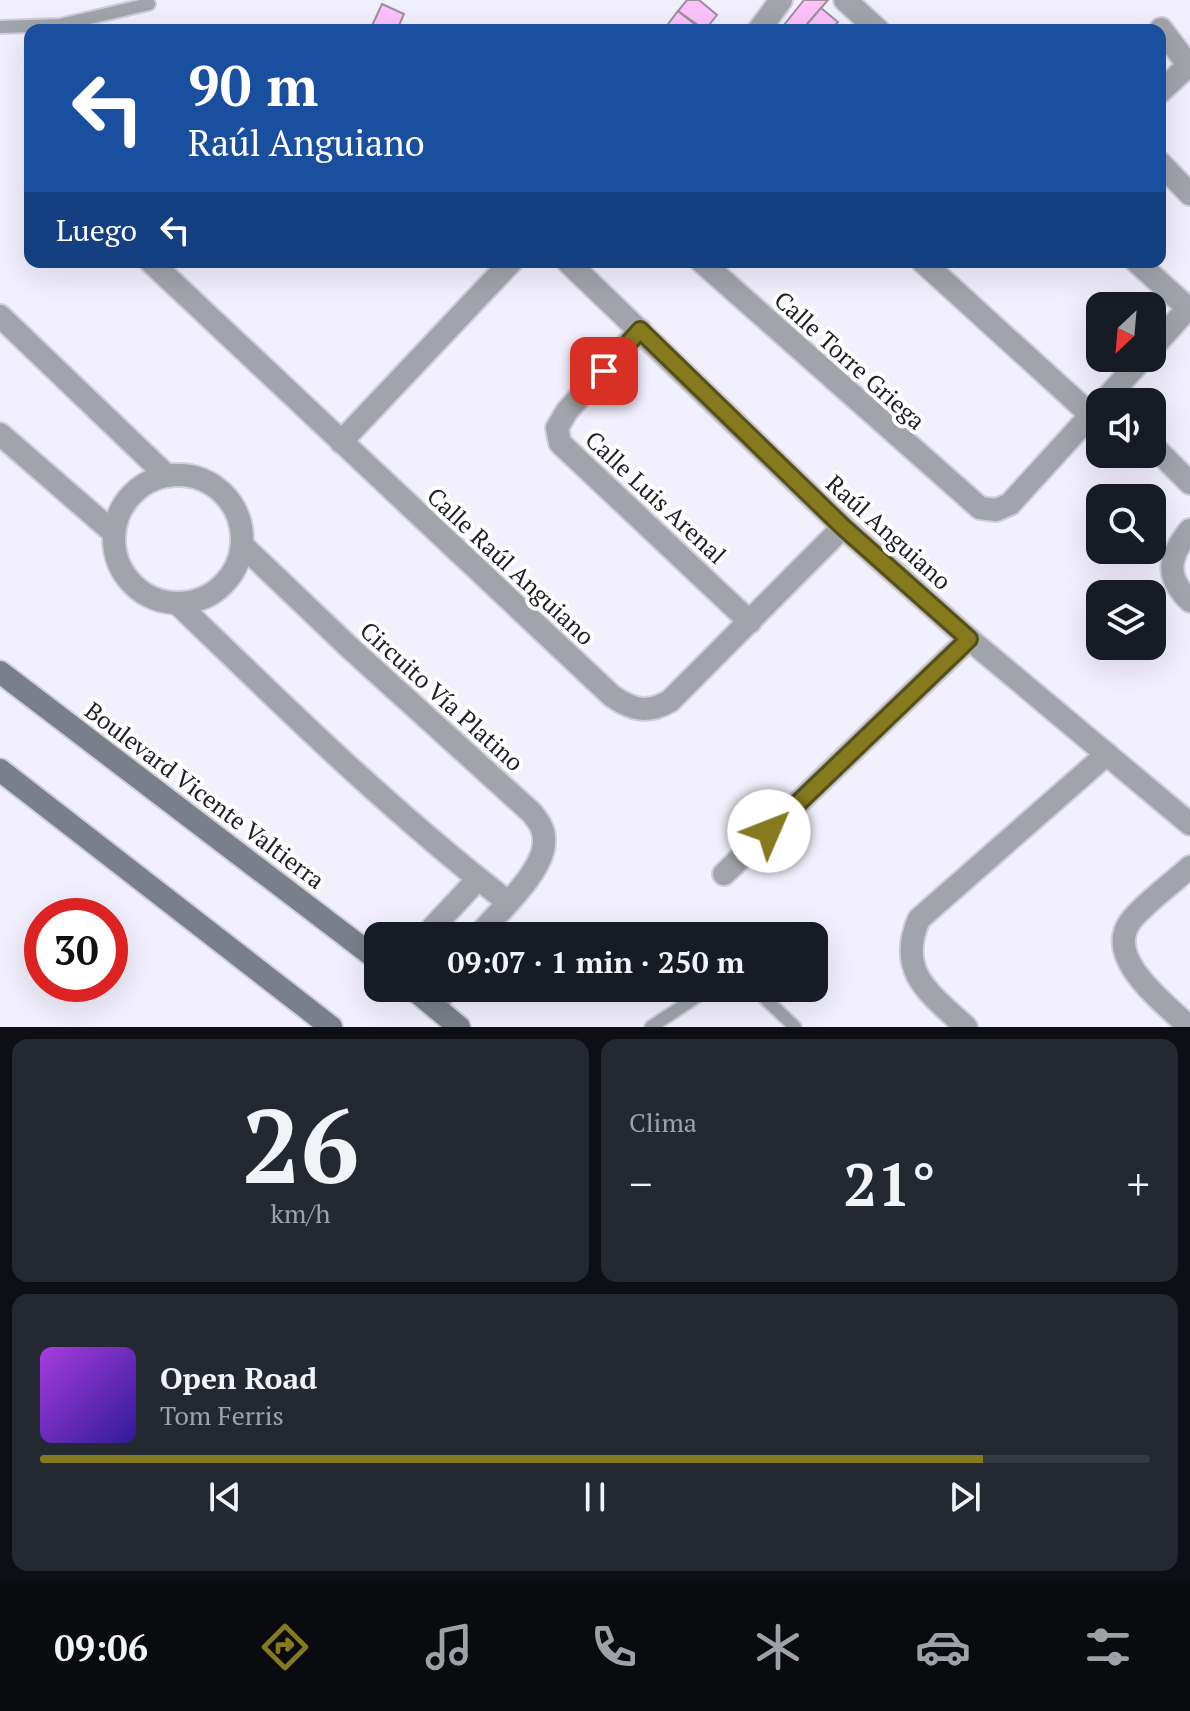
<!DOCTYPE html>
<html lang="es">
<meta charset="utf-8">
<style>
:root{--surface:#171b24;--page:#242831;--text:#f1f3f6;--muted:#9ea1a6;--line:#363941;--accent:#867a1f}
body{margin:0;font-family:"PT Serif",serif;background:var(--page);color:var(--text);height:100vh;display:flex;flex-direction:column;font-size:30px;white-space:nowrap}
*{box-sizing:border-box;margin:0}
p{font-size:26px;color:var(--muted)}
.icon{flex:none;width:44px;height:44px;fill:none;stroke:currentColor;stroke-width:2;stroke-linecap:round;stroke-linejoin:round}
.map{position:relative;height:1027px;overflow:hidden}
.details{display:flex;flex-direction:column;gap:12px;padding:12px;background:#0d0f14;flex:1}
.details>*{flex:none}
.banner{position:absolute;left:24px;top:24px;width:1142px;height:244px;border-radius:16px;box-shadow:0 8px 32px #0002;background:#1a4fa0;color:#fff;overflow:hidden}
.needle{width:52px;rotate:206deg}
.controls{position:absolute;left:1086px;top:292px;display:grid;gap:16px}
.controls a{display:grid;place-items:center;width:80px;height:80px;border-radius:16px;background:var(--surface);box-shadow:0 8px 32px #0002;font-size:40px}
.speed{position:absolute;left:24px;top:898px;display:flex;gap:16px;font-size:40px;font-weight:700;text-align:center}
.speed>*{display:grid;place-content:center;width:104px;height:104px;border-radius:50%;background:var(--surface);box-shadow:0 8px 32px #0002;line-height:1}
.speed .limit{border:12px solid #d22;background:#fff;color:#111}
.pin{position:absolute;display:grid;place-items:center;width:68px;height:68px;color:#fff;margin:-34px;border-radius:16px;box-shadow:0 4px 12px #0006}
.me{position:absolute;width:88px;margin:-44px;rotate:46deg;stroke-linejoin:round;filter:drop-shadow(0 0 6px #0008)}
.turn{display:flex;align-items:center;gap:28px;height:168px;padding:0 32px;font-size:36px}
.turn .icon{width:104px;height:104px;stroke-width:2.5}
.turn b{display:block;font-size:56px;line-height:68px}
.then{display:flex;align-items:center;height:76px;padding:0 32px;background:#0003;gap:16px;font-size:30px}
.big{font-size:60px;font-weight:700;line-height:1.1}
.details .widget{flex:1;display:flex;flex-direction:column;justify-content:center;gap:12px;min-width:0;padding:0 28px;border-radius:16px;background:var(--page)}
.details .dial{align-items:center;gap:0}
.dial b{font-size:104px;line-height:1}
.song{display:flex;align-items:center;gap:24px}
.cover{width:96px;height:96px;border-radius:12px;background:linear-gradient(135deg,hsl(280 70% 55%),hsl(250 70% 35%))}
.played{height:8px;border-radius:4px;background:linear-gradient(90deg,var(--accent) 85%,var(--line) 85%)}
.keys{display:flex;justify-content:space-around;direction:ltr}
.heat{display:flex;justify-content:space-between;align-items:center;font-size:44px;direction:ltr}
.details .tiles{flex:1;display:grid;gap:12px;grid-template-columns:1fr 1fr}
.widget:last-child{grid-column:span 2}
.trip{position:absolute;left:364px;top:922px;width:464px;height:80px;border-radius:16px;background:var(--surface);box-shadow:0 8px 32px #0002;font-weight:700;line-height:80px;text-align:center}
.tabs{display:flex;height:128px;justify-content:space-around;align-items:center;background:#090b0e;color:var(--muted)}
.tabs .icon{width:56px;height:56px}
.tabs .active{color:var(--accent)}
.tabs b{font-size:36px;color:var(--text)}
.map>svg:first-child{display:block}
</style>
<div class="map">
<svg width="1190" height="1027" viewBox="0 0 1190 1027">
<rect width="100%" height="100%" fill="#f2f0fd"/>
<g fill="#fdc2fb" stroke="#9d909d" stroke-width="2">
<polygon points="687,0 699,0 717,15 705,30 678,11"/>
<polygon points="804,0 828,0 802,30 780,30"/>
<polygon points="382,4 404,14 397,30 370,30"/>
<polygon points="821,8 838,22 831,30 802,30"/>
<polygon points="678,11 702,30 665,28"/>
</g>
<g fill="none" stroke-linecap="round" stroke-linejoin="round">
<g stroke="#d0ceda" stroke-width="16">
<g id="service">
<polyline points="0,27 60,25 149,4"/>
<polyline points="754,988 795,1027"/>
<polyline points="651,1027 710,988"/>
</g>
</g>
<g stroke="#d0ceda" stroke-width="26">
<g id="minor">
<polyline points="845,0 878,30"/>
<polyline points="1161,29 1190,67"/>
<polyline points="759,30 781,0"/>
<polyline points="1160,92 1190,64"/>
<polyline points="1160,163 1190,194"/>
<path d="M151 262 612 696C632 710 648 714 670 701L843 527"/>
<polyline points="568,262 843,527 969,639 1190,824"/>
<polyline points="702,262 980,508 996,510 1010,504 1100,405"/>
<polyline points="923,262 1091,415"/>
<polyline points="1137,262 1188,308"/>
<polyline points="0,316 167,476"/>
<polyline points="640,330 567,411 557,428 560,443 750,622"/>
<polyline points="1152,348 1190,306"/>
<polyline points="1103,402 1143,358"/>
<polyline points="0,434 114,533"/>
<polyline points="341,442 511,262"/>
<polyline points="1152,445 1190,483"/>
<circle cx="178" cy="539" r="64"/>
<path d="M1190 530C1169 556 1164 576 1190 601"/>
<path d="M242 545 349 647 532 813C539 822 545 830 544 842 544 872 496 914 478 936"/>
<path d="M177 603C284 706 390 811 508 902"/>
<polyline points="724,874 969,639"/>
<polyline points="425,936 478,879"/>
<polyline points="437,1009 444,988"/>
<path d="M966 1027C930 994 896 972 919 919L1107 754"/>
<path d="M1189 1027C1165 1003 1104 959 1130 922 1140 907 1175 881 1190 867"/>
</g>
</g>
<g stroke="#d0ceda" stroke-width="26">
<g id="secondary">
<polyline points="0,672 378,960"/>
<polyline points="0,770 331,1027"/>
<polyline points="412,988 459,1027"/>
</g>
</g>
<use href="#service" stroke="#a1a5ab" stroke-width="12"/>
<use href="#minor" stroke="#a1a5ab" stroke-width="22"/>
<use href="#secondary" stroke="#7a8089" stroke-width="22"/>
</g>
<g fill="none" stroke-linecap="round" stroke-linejoin="round">
<g stroke="#574f14" stroke-width="20">
<polyline id="route" points="604,371 640,330 843,527 969,639 769,831"/>
</g>
<use href="#route" stroke="#867a1f" stroke-width="14"/>
</g>
<g text-anchor="middle" dominant-baseline="central" stroke-width="8" stroke-linejoin="round" paint-order="stroke">
<g font-size="24" fill="#1f1e24" stroke="#fff">
<text transform="translate(850 360) rotate(42)">Calle Torre Griega</text>
<text transform="translate(656 497) rotate(43)">Calle Luis Arenal</text>
<text transform="translate(889 532) rotate(42)">Raúl Anguiano</text>
<text transform="translate(511 566) rotate(43)">Calle Raúl Anguiano</text>
<text transform="translate(442 696) rotate(42)">Circuito Vía Platino</text>
<text transform="translate(205 795) rotate(37)">Boulevard Vicente Valtierra</text>
</g>
</g>
</svg>
<div class="controls">
<a><svg class="needle" viewBox="-14 -14 28 28"><path d="M0-13l5 13h-10z" fill="#e53935"/><path d="M0 13l5-13h-10z" fill="#9ea1a6"/></svg></a>
<a><svg class="icon" aria-label="sound" viewBox="0 0 24 24"><path d="M4 9h4l5-4v14l-5-4H4zM17 9q2 3 0 6"/></svg></a>
<a><svg class="icon" aria-label="search" viewBox="0 0 24 24"><circle cx="10" cy="10" r="6"/><path d="M15 15l6 6"/></svg></a>
<a><svg class="icon" aria-label="layers" viewBox="0 0 24 24"><path d="M12 4l9 5-9 5-9-5zM3 14l9 5 9-5"/></svg></a>
</div>
<div class="speed"><div class="limit">30</div></div>
<div class="pin" style="left:604px;top:371px;background:#d93025"><svg class="icon" aria-label="arrive" viewBox="0 0 24 24"><path d="M6 21V4h12l-3 4 3 4H6"/></svg></div>
<svg class="me" style="left:769px;top:831px" viewBox="-20 -20 40 40"><circle r="19" fill="#fff"/><path d="M0-13L10 11 0 6-10 11z" fill="#867a1f"/></svg>
<div class="trip">09:07 · 1 min · 250 m</div>
<div class="banner">
<div class="turn"><svg class="icon" aria-label="left" viewBox="0 0 24 24"><path d="M17 20v-9H6M10 6l-5 5 5 5"/></svg><div><b>90 m</b>Raúl Anguiano</div></div>
<div class="then">Luego<svg class="icon" aria-label="left" viewBox="0 0 24 24"><path d="M17 20v-9H6M10 6l-5 5 5 5"/></svg></div>
</div>
</div>
<section class="details">
<div class="tiles">
<div class="widget dial"><b>26</b><p>km/h</p></div>
<div class="widget"><p>Clima</p>
<div class="heat"><a>−</a><b class="big">21°</b><a>+</a></div>
</div>
<div class="widget">
<div class="song"><i class="cover"></i><div><b>Open Road</b><p>Tom Ferris</p></div></div>
<div class="played"></div>
<div class="keys"><svg class="icon" aria-label="previous" viewBox="0 0 24 24"><path d="M18 5L8 12l10 7zM5 5v14"/></svg><svg class="icon" aria-label="pause" viewBox="0 0 24 24"><path d="M8 5v14M16 5v14"/></svg><svg class="icon" aria-label="next" viewBox="0 0 24 24"><path d="M6 5l10 7-10 7zM19 5v14"/></svg></div>
</div>
</div>
</section>
<nav class="tabs">
<b>09:06</b>
<svg class="icon active" aria-label="directions" viewBox="0 0 24 24"><path d="M12 3l9 9-9 9-9-9zM9 14v-3h6M13 9l2 2-2 2"/></svg>
<svg class="icon" aria-label="music" viewBox="0 0 24 24"><path d="M9 18V5l10-2v13"/><circle cx="6" cy="18" r="3"/><circle cx="16" cy="16" r="3"/></svg>
<svg class="icon" aria-label="phone" viewBox="0 0 24 24"><path d="M5 4h4l2 5-3 2q2 4 5 5l2-3 5 2v4C11 20 4 13 5 4z"/></svg>
<svg class="icon" aria-label="climate" viewBox="0 0 24 24"><path d="M12 3v18M4 7l16 10M4 17L20 7"/></svg>
<svg class="icon" aria-label="car" viewBox="0 0 24 24"><path d="M5 17H2v-5l4-1 3-4h7l3 4 3 1v5h-3M9 17h6M6 11h13"/><circle cx="7" cy="17" r="2"/><circle cx="17" cy="17" r="2"/></svg>
<svg class="icon" aria-label="filters" viewBox="0 0 24 24"><path d="M4 7h16M4 17h16"/><circle cx="9" cy="7" r="2"/><circle cx="15" cy="17" r="2"/></svg>
</nav>
